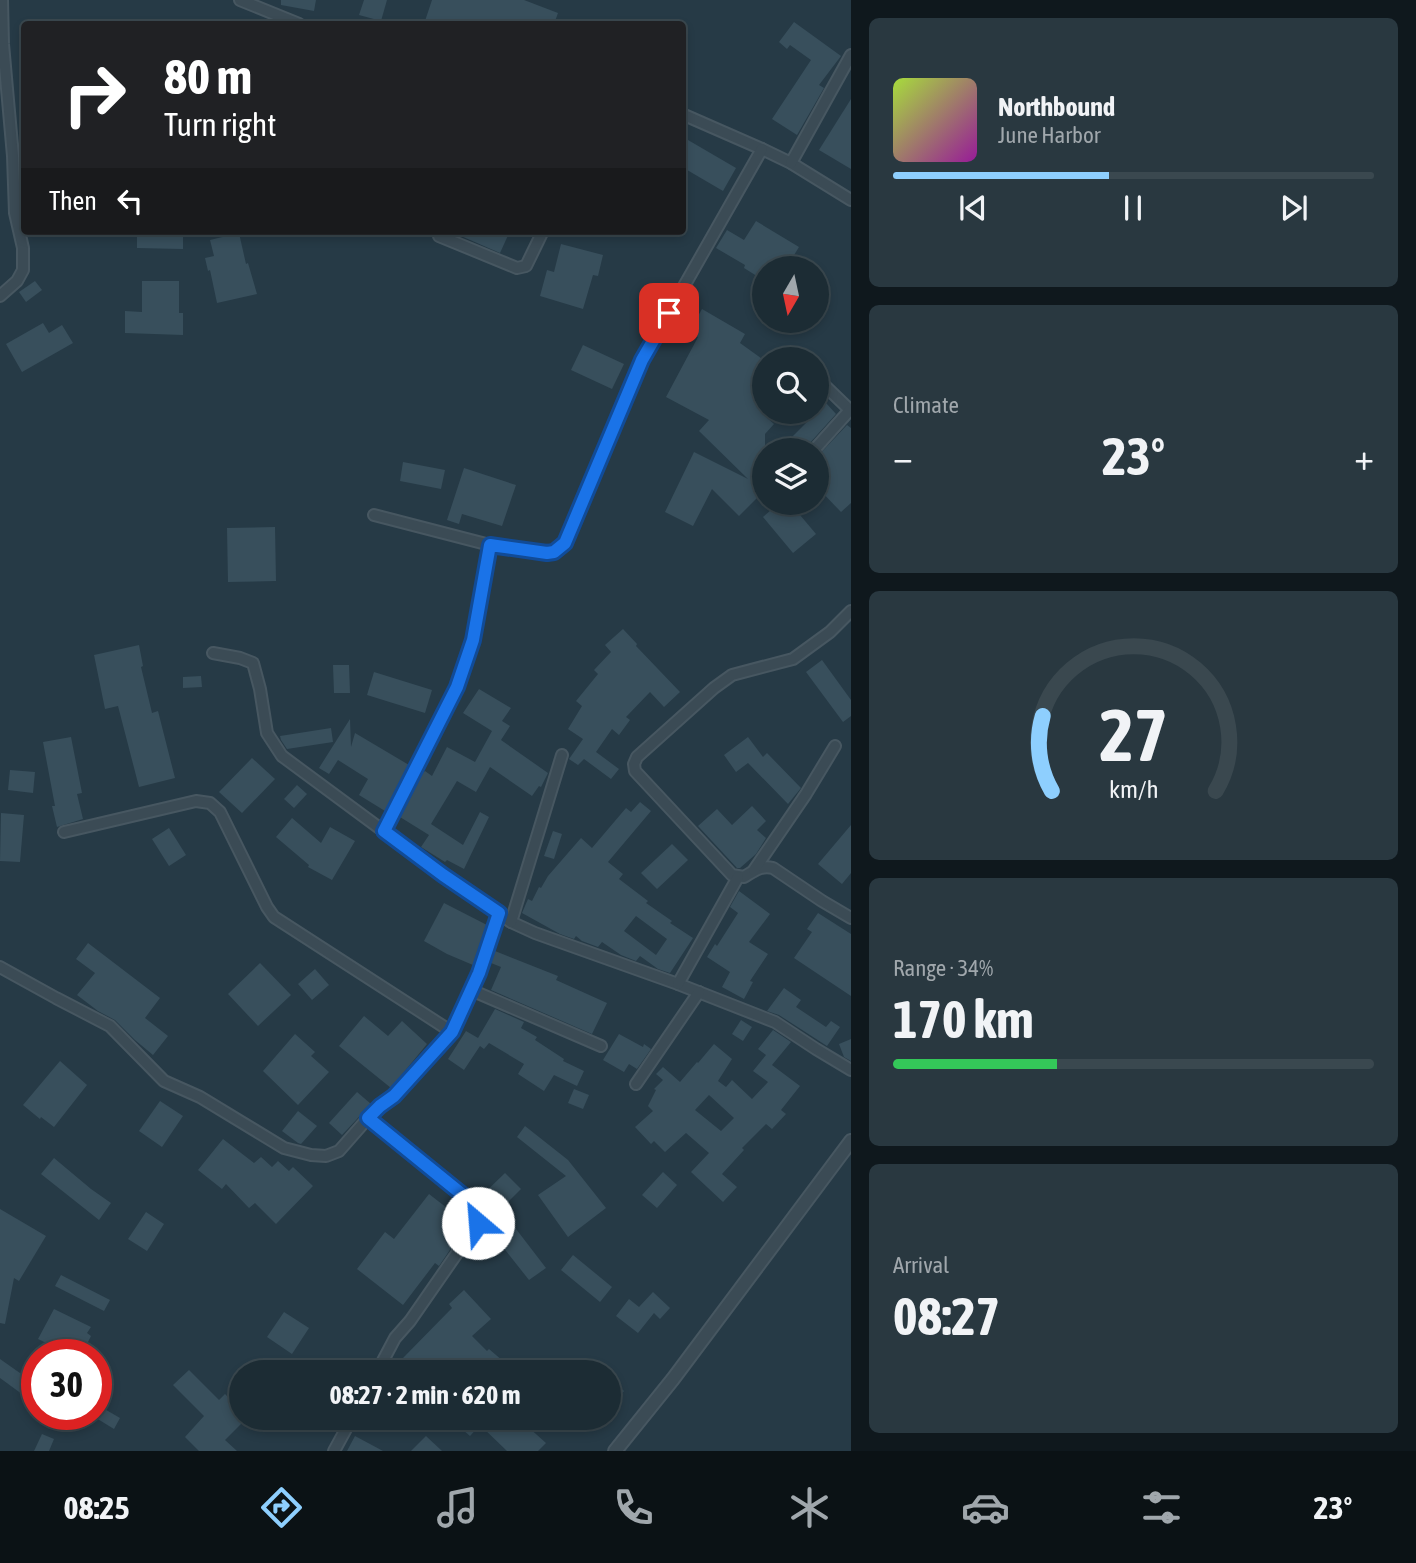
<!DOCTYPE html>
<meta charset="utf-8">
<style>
:root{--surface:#1c2c34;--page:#293840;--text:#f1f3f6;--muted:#a0a7ac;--line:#3a484f;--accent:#8ecffe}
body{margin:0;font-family:"Asap Condensed",sans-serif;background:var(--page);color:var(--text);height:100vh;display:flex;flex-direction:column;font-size:26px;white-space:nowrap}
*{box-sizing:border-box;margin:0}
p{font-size:23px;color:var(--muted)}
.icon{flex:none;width:38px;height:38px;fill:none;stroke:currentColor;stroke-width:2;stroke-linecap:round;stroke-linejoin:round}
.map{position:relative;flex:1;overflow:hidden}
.details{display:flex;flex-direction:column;gap:18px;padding:18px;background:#0f181d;width:565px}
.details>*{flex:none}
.top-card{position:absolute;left:21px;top:21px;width:665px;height:214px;border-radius:7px;box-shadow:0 4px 10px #0003,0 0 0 2px var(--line);background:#202124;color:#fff;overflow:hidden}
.needle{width:46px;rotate:189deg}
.fabs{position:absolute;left:752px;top:256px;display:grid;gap:14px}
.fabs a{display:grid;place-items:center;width:77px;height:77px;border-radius:50%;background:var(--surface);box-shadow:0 4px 10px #0003,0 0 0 2px var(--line);font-size:35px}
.speed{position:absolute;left:21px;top:1339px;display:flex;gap:14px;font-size:35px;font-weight:700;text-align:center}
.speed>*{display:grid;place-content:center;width:91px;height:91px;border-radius:50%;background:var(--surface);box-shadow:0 4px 10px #0003,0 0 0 2px var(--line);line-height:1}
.speed .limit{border:10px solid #d22;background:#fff;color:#111}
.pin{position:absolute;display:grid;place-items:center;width:60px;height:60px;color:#fff;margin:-30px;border-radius:14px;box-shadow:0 4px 10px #0006}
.me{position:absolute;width:77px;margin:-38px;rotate:333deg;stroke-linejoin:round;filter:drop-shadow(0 0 5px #0008)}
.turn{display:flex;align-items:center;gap:24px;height:147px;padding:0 28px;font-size:32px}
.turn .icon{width:91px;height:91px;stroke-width:2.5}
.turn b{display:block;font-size:49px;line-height:60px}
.then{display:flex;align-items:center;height:66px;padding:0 28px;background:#0003;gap:14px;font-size:26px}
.big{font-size:52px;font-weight:700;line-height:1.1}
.details .widget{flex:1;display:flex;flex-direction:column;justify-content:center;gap:10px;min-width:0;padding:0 24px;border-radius:10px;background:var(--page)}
.details .dial{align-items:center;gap:0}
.dial svg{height:182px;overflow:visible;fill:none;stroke:var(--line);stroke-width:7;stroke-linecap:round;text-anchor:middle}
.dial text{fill:var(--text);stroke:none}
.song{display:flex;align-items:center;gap:21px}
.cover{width:84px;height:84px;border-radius:10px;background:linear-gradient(135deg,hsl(80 70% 55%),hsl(300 70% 35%))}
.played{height:7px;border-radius:4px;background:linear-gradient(90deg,var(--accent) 45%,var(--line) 45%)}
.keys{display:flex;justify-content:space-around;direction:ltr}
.heat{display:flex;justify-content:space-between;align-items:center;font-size:38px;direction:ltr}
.charge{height:10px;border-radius:5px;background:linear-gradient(90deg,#34c759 34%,var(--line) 0)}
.trip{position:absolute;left:229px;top:1360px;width:392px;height:70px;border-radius:35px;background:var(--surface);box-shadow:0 4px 10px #0003,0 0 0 2px var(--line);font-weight:700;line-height:70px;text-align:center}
.tabs{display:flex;height:112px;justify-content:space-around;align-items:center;background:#0b1215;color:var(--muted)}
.tabs .icon{width:49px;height:49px}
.tabs .on{color:var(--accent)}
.tabs b{font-size:32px;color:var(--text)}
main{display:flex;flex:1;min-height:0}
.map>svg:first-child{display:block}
</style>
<main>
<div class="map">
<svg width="851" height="1451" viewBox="0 0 851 1451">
<rect width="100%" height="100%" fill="#263a46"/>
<g fill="#384f5c" fill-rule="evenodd">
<polygon points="281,0 316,0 314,11 281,5"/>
<polygon points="364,0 387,0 381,21 359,15"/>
<polygon points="432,0 524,0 558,13 554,24 424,24"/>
<polygon points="794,22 841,56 819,85 824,88 797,135 772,119 811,60 790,45 787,49 779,42"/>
<polygon points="851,99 851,169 819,150"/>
<polygon points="688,140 736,168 723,191 682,167 682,150"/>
<polygon points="756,221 799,247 788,265 786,264 783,268 765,268 765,281 744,268 745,265 716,248 727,230 744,240"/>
<polygon points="137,231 183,231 183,249 137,248"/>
<polygon points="463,231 510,231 500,253 461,236"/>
<polygon points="239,233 246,264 248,263 257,294 217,303 210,270 208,271 205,258 214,256 210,240"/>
<polygon points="561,244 603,255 598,276 593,275 583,309 540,296 547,270 554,272"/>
<polygon points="35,281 42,290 26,302 19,292"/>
<polygon points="142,281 179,281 179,313 183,313 183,335 125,333 125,311 142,312"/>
<polygon points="702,309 745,334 740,343 765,361 765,416 774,424 765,434 765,490 739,516 712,489 693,526 665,512 694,452 748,479 699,431 709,420 666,397 698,337 689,332"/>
<polygon points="43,323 49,333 62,325 73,343 22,372 6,344"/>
<polygon points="583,345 624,364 612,389 571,370"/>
<polygon points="826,403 836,414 808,445 806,450 779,450"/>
<polygon points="847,425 851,428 851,503 841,512 817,487 817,457"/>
<polygon points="403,462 445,470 441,489 400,481"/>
<polygon points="464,468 516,485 502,526 462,514 459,524 447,520"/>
<polygon points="780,502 789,502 816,534 793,553 763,517"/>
<polygon points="275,527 276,581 228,582 227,528"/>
<polygon points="623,629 637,644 636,646 680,692 664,707 650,692 626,717 630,720 619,735 612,729 596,752 619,769 611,779 584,759 578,765 569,759 583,739 568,729 582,706 576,701 598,674 594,670 611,652 605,645"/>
<polygon points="139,645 143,666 141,667 152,713 158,711 175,778 139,787 118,706 105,709 94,655"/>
<polygon points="822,660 851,700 851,716 843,722 806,672"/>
<polygon points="333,665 349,665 350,693 334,693"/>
<polygon points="374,672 432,690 425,713 367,695"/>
<polygon points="201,676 202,687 183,688 183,677"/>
<polygon points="479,689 511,708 502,721 510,726 501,740 548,773 541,787 539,786 532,796 490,767 476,792 457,781 431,824 463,845 480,812 489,817 464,869 447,860 445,862 421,847 429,835 400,817 422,773 425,771 432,776 447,747 475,762 492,731 463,713"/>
<polygon points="350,719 351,747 355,733 409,765 385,811 359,795 368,779 338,760 329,774 319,768"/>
<polygon points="331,728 333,742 287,749 281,740 280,736"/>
<polygon points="71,737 82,793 77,794 83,819 57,827 52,806 55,806 43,742"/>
<polygon points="748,737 763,757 767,753 801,788 788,804 748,763 736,772 724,755"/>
<polygon points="252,758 275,779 242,813 219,792"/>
<polygon points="10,770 35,772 33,793 8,790"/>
<polygon points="297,785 307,794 294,808 284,799"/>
<path d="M640 802 651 811 608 862 623 874 619 879 648 901 646 903 672 921 670 923 693 938 670 973 658 969 640 956 636 961 621 955 602 942 598 947 582 941 576 936 574 939 560 934 522 913 528 899 532 901 539 887 541 888 548 876 581 838 592 848 626 808 631 812ZM636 916 667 939 656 955 624 931Z"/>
<polygon points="752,806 766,821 757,830 766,838 756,854 740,868 737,868 698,826 717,809 732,825"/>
<polygon points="1,813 24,815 20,862 0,861"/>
<polygon points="292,818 321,843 330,827 355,841 332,880 308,867 309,865 276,837"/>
<polygon points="851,825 851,873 842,884 818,864"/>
<polygon points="169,828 186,855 169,866 152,839"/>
<polygon points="553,831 562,834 554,859 544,856"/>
<polygon points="672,844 688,860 657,889 641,873"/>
<polygon points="739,891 770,914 749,942 768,954 750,981 753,982 744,999 722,987 730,972 707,957 715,944 717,946 738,913 730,907"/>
<polygon points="444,903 487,925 473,965 447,954 424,941"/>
<polygon points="818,913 851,934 851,996 794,958 812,932 807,929"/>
<polygon points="88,943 160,998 145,1018 168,1036 153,1055 135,1040 115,1020 98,1011 77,995 95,973 76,959"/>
<polygon points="495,951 558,976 556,980 607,1003 592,1034 491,990 501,967 491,963"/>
<polygon points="260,963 291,995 258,1026 228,994"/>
<polygon points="315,969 329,985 312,1000 298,984"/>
<polygon points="784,988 801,1000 796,1007 826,1027 831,1021 840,1027 827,1046 779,1015 767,1011"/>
<polygon points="495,1009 524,1022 521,1028 537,1037 535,1040 564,1059 563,1061 584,1071 577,1086 554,1075 544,1091 518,1074 524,1064 489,1043 484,1049 480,1046 464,1070 448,1059 466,1031 478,1038"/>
<polygon points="364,1016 388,1036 402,1021 427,1044 391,1088 339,1046"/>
<polygon points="741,1020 752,1027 743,1041 732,1034"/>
<path d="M773 1030 791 1042 772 1065 800 1086 781 1110 786 1114 772 1129 766 1124 742 1148 744 1150 722 1174 737 1187 723 1202 691 1172 709 1153 686 1133 665 1152 654 1141 651 1144 635 1127 653 1111 648 1106 656 1090 654 1089 663 1080 656 1074 663 1067 680 1082 697 1062 698 1063 714 1044 732 1059 718 1081 726 1087 732 1080 752 1099 768 1082 753 1071 766 1055 758 1049ZM709 1095 734 1118 721 1131 695 1110Z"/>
<polygon points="295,1034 315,1052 311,1056 329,1072 298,1105 263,1071"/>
<polygon points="619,1034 643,1047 644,1044 651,1049 637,1069 629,1064 624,1072 603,1060"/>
<polygon points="851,1039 851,1061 844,1057 839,1044"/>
<polygon points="60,1061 87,1085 54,1127 41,1117 40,1119 23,1105"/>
<polygon points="574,1089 589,1095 583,1109 568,1103"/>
<polygon points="357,1092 371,1104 342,1135 329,1123"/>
<polygon points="160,1101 183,1116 162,1147 139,1131"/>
<polygon points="298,1111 317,1126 301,1144 298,1143 282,1131"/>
<polygon points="525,1126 568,1160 606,1208 568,1237 538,1195 566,1176 517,1137"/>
<polygon points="223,1139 254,1163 261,1157 272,1167 278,1161 289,1171 293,1167 313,1186 276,1224 255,1203 249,1208 226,1184 222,1189 198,1170"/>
<polygon points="54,1158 91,1189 111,1203 99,1220 41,1174"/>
<polygon points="663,1172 677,1185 657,1208 642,1195"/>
<polygon points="505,1173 521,1189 491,1219 478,1199"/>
<polygon points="429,1194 456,1215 461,1208 467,1210 471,1215 470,1220 439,1266 435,1263 403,1305 357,1269 385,1232 394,1239"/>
<polygon points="0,1209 46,1236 19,1281 14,1278 5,1324 0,1323"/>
<polygon points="146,1212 164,1224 147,1251 128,1239"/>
<polygon points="513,1225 546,1268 529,1280 498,1241 498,1237"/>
<polygon points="573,1255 612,1287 600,1302 561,1270"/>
<polygon points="61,1275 110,1300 104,1311 55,1286"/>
<polygon points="464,1290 491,1319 472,1336 487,1351 489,1349 516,1372 471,1372 460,1363 452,1372 419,1372 403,1358 452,1308 449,1304"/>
<polygon points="653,1292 670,1308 660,1319 654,1313 638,1333 616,1316 629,1299 639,1307"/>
<polygon points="54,1309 91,1327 87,1333 91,1336 83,1352 79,1350 77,1354 69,1354 38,1339"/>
<polygon points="284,1312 309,1328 292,1354 267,1337"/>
<polygon points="0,1359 37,1385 37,1405 0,1378"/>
<polygon points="189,1370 219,1400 225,1394 235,1404 242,1398 242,1423 225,1440 237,1451 199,1451 185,1437 204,1416 173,1385"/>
<polygon points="609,1378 624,1391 609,1408"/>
<polygon points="96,1404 120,1418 114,1429 96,1418"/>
<polygon points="449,1418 518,1418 546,1443 538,1451 507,1451 480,1425 470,1436"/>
<polygon points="42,1434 54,1439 49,1451 34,1451"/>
<polygon points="355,1436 383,1451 347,1451"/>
<polygon points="426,1436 442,1451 411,1451"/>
</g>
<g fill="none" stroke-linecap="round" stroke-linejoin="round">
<g stroke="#475761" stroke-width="14">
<g id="minor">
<polyline points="240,0 299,24"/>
<polyline points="682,114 762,149 791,163 851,200"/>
<polyline points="791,163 851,55"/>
<polyline points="439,236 517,268 526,266 543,231"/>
<polyline points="0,296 17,281 23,270 23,248 15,213 13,156 3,44 2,0"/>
<polyline points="822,383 851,411"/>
<polyline points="814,450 850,410"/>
<path d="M374 515 490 545 546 553C555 552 559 549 565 543L642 360 762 149"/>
<path d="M851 611 830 632 793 659 732 675 714 688 637 757 634 764 635 771 732 875 744 877C754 871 761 865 773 868L822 901 851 918"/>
<polyline points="213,653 240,658 253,663 260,689 267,733 282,756 443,875 511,922 535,933 678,984 775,1022 816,1049 851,1070"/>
<polyline points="384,831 457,687 473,640 490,545"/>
<polyline points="64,832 196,801 210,803 220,812 267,907 274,917 452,1032"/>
<polyline points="754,870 806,794 835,746"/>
<polyline points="511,922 562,755"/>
<polyline points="0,967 56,998 110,1026 164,1081 200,1097 284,1148 311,1155 326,1156 339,1151 368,1118 380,1106 395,1096 452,1032 479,973 499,913"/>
<polyline points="678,984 738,877"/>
<polyline points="471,990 601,1046"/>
<polyline points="636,1084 699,992"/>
<polyline points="368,1118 469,1200 479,1213 478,1223 410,1321 395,1338 377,1372"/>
<polyline points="334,1451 352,1418"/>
</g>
</g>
<g stroke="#475761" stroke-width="16">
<polyline id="tertiary" points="615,1451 673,1379 851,1141"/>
</g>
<use href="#minor" stroke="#3b4b55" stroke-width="10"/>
<use href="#tertiary" stroke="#3b4b55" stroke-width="12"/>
</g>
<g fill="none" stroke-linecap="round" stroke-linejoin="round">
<g stroke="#114b97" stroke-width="18">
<polyline id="route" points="478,1223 479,1213 469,1200 368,1118 380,1106 394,1096 452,1032 479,973 499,913 443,875 384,831 457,687 473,640 490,545 547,553 554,552 565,543 642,360 669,313"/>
</g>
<use href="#route" stroke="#1a73e8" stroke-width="12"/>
</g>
</svg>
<div class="fabs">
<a><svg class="needle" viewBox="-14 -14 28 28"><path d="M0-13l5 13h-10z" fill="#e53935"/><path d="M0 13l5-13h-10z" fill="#a0a7ac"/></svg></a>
<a><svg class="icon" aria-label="search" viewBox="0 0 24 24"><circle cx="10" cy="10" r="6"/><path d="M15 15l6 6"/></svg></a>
<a><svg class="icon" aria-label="layers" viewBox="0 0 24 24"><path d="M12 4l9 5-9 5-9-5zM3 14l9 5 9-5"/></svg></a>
</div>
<div class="speed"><div class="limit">30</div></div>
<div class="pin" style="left:669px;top:313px;background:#d93025"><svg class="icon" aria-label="arrive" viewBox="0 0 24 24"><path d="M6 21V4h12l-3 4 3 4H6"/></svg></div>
<svg class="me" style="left:478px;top:1223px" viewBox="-20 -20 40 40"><circle r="19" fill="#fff"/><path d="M0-13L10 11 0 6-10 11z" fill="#1a73e8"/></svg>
<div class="trip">08:27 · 2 min · 620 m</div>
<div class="top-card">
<div class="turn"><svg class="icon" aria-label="right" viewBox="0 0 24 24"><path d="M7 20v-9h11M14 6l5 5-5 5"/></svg><div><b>80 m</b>Turn right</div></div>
<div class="then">Then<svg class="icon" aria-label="left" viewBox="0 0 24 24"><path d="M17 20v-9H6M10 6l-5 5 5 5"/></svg></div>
</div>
</div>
<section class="details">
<div class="widget">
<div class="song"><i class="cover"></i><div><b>Northbound</b><p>June Harbor</p></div></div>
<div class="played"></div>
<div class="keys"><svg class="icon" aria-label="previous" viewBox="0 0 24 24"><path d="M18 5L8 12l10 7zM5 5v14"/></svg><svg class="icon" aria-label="pause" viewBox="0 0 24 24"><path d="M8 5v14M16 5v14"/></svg><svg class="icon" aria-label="next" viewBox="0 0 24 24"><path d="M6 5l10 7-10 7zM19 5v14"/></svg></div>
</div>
<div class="widget"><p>Climate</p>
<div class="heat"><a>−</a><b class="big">23°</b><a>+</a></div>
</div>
<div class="widget dial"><svg viewBox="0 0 100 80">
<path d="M14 69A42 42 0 1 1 86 69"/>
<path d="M14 69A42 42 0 0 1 10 36" stroke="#8ecffe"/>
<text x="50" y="56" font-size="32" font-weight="700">27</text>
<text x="50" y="72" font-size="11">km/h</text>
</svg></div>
<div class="widget"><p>Range · 34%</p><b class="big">170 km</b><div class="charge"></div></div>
<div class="widget"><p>Arrival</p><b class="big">08:27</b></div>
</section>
</main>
<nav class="tabs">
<b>08:25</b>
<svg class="icon on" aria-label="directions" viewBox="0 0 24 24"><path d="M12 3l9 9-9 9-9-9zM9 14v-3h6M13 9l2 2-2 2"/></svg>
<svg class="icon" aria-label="music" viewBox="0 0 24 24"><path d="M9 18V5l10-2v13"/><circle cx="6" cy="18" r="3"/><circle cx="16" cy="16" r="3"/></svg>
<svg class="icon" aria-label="phone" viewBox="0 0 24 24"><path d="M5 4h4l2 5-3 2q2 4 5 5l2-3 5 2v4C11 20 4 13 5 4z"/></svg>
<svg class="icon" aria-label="climate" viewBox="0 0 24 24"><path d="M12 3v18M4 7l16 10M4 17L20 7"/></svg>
<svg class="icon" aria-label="car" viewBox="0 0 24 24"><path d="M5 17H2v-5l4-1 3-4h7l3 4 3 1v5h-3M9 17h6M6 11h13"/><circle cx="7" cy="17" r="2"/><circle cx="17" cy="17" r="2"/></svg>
<svg class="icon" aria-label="filters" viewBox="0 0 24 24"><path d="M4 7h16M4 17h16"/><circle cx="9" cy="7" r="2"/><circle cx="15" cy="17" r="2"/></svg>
<b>23°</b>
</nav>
